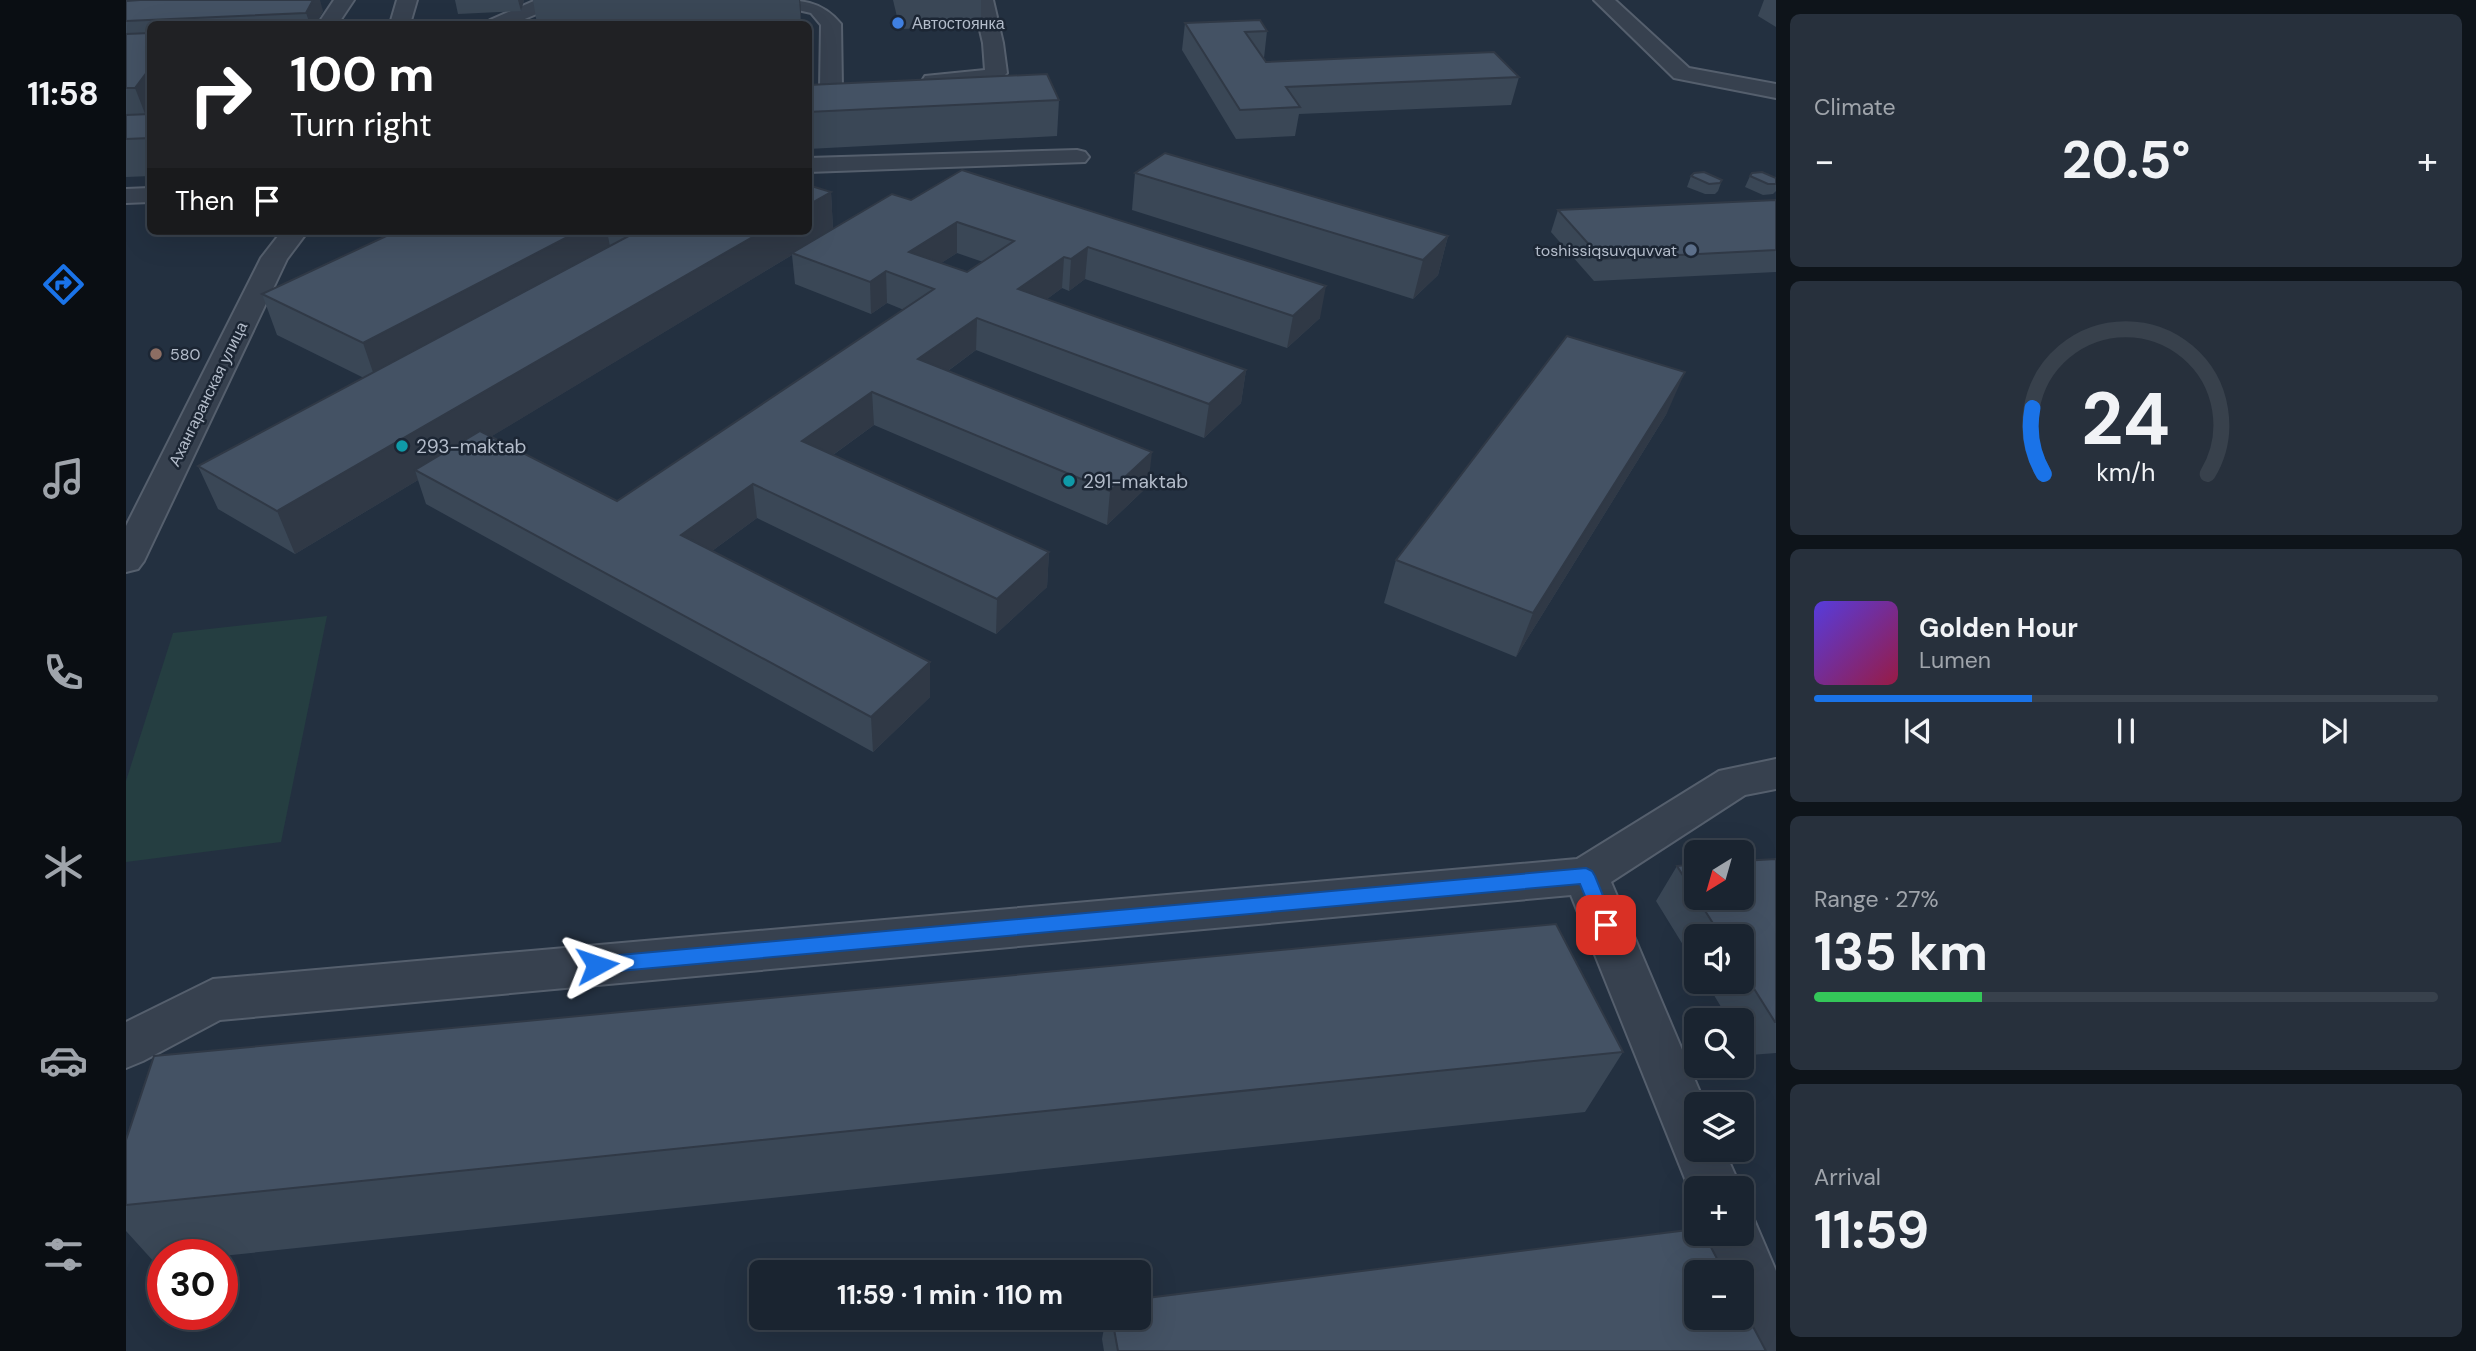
<!DOCTYPE html>
<meta charset="utf-8">
<style>
:root{--surface:#1a2430;--page:#27303c;--text:#f1f3f6;--muted:#9fa4ab;--line:#38414c;--accent:#1a73e8}
body{margin:0;font-family:"DM Sans",sans-serif;background:var(--page);color:var(--text);height:100vh;display:flex;flex-direction:column;font-size:26px;white-space:nowrap}
*{box-sizing:border-box;margin:0}
p{font-size:23px;color:var(--muted)}
.icon{flex:none;width:38px;height:38px;fill:none;stroke:currentColor;stroke-width:2;stroke-linecap:round;stroke-linejoin:round}
.map{position:relative;flex:1;overflow:hidden}
.details{display:flex;flex-direction:column;gap:14px;padding:14px;background:#0e141a;width:700px}
.details>*{flex:none}
.banner{position:absolute;left:21px;top:21px;width:665px;height:214px;border-radius:10px;box-shadow:0 7px 28px #0002,0 0 0 2px var(--line);background:#202124;color:#fff;overflow:hidden}
.needle{width:46px;rotate:217deg}
.fabs{position:absolute;left:1558px;top:840px;display:grid;gap:14px}
.fabs a{display:grid;place-items:center;width:70px;height:70px;border-radius:10px;background:var(--surface);box-shadow:0 7px 28px #0002,0 0 0 2px var(--line);font-size:35px}
.speed{position:absolute;left:21px;top:1239px;display:flex;gap:14px;font-size:35px;font-weight:700;text-align:center}
.speed>*{display:grid;place-content:center;width:91px;height:91px;border-radius:50%;background:var(--surface);box-shadow:0 7px 28px #0002,0 0 0 2px var(--line);line-height:1}
.speed .limit{border:10px solid #d22;background:#fff;color:#111}
.pin{position:absolute;display:grid;place-items:center;width:60px;height:60px;color:#fff;margin:-30px;border-radius:14px;box-shadow:0 4px 10px #0006}
.me{position:absolute;width:77px;margin:-38px;rotate:85deg;stroke-linejoin:round;filter:drop-shadow(0 0 5px #0008)}
.turn{display:flex;align-items:center;gap:24px;height:147px;padding:0 28px;font-size:32px}
.turn .icon{width:91px;height:91px;stroke-width:2.5}
.turn b{display:block;font-size:49px;line-height:60px}
.then{display:flex;align-items:center;height:66px;padding:0 28px;background:#0003;gap:14px;font-size:26px}
.big{font-size:52px;font-weight:700;line-height:1.1}
.details .tile{flex:1;display:flex;flex-direction:column;justify-content:center;gap:10px;min-width:0;padding:0 24px;border-radius:10px;background:var(--page)}
.details .dial{align-items:center;gap:0}
.dial svg{height:182px;overflow:visible;fill:none;stroke:var(--line);stroke-width:7;stroke-linecap:round;text-anchor:middle}
.dial text{fill:var(--text);stroke:none}
.song{display:flex;align-items:center;gap:21px}
.cover{width:84px;height:84px;border-radius:10px;background:linear-gradient(135deg,hsl(250 70% 55%),hsl(340 70% 35%))}
.played{height:7px;border-radius:4px;background:linear-gradient(90deg,var(--accent) 35%,var(--line) 35%)}
.keys{display:flex;justify-content:space-around;direction:ltr}
.heat{display:flex;justify-content:space-between;align-items:center;font-size:38px;direction:ltr}
.charge{height:10px;border-radius:5px;background:linear-gradient(90deg,#34c759 27%,var(--line) 0)}
.trip{position:absolute;left:623px;top:1260px;width:402px;height:70px;border-radius:10px;background:var(--surface);box-shadow:0 7px 28px #0002,0 0 0 2px var(--line);font-weight:700;line-height:70px;text-align:center}
main{display:flex;flex:1;min-height:0}
.tab-bar{display:flex;flex-direction:column;width:126px;justify-content:space-around;align-items:center;background:#0a0e13;color:var(--muted)}
.tab-bar .icon{width:49px;height:49px}
.tab-bar .active{color:var(--accent)}
.tab-bar b{font-size:32px;color:var(--text)}
.map>svg:first-child{display:block}
</style>
<main>
<nav class="tab-bar">
<b>11:58</b>
<svg class="icon active" aria-label="directions" viewBox="0 0 24 24"><path d="M12 3l9 9-9 9-9-9zM9 14v-3h6M13 9l2 2-2 2"/></svg>
<svg class="icon" aria-label="music" viewBox="0 0 24 24"><path d="M9 18V5l10-2v13"/><circle cx="6" cy="18" r="3"/><circle cx="16" cy="16" r="3"/></svg>
<svg class="icon" aria-label="phone" viewBox="0 0 24 24"><path d="M5 4h4l2 5-3 2q2 4 5 5l2-3 5 2v4C11 20 4 13 5 4z"/></svg>
<svg class="icon" aria-label="climate" viewBox="0 0 24 24"><path d="M12 3v18M4 7l16 10M4 17L20 7"/></svg>
<svg class="icon" aria-label="car" viewBox="0 0 24 24"><path d="M5 17H2v-5l4-1 3-4h7l3 4 3 1v5h-3M9 17h6M6 11h13"/><circle cx="7" cy="17" r="2"/><circle cx="17" cy="17" r="2"/></svg>
<svg class="icon" aria-label="filters" viewBox="0 0 24 24"><path d="M4 7h16M4 17h16"/><circle cx="9" cy="7" r="2"/><circle cx="15" cy="17" r="2"/></svg>
</nav>
<div class="map">
<svg width="1650" height="1351" viewBox="0 0 1650 1351">
<rect width="100%" height="100%" fill="#233040"/>
<polygon fill="#253e41" points="201,616 155,842 0,862 0,781 47,633"/>
<g fill="none" stroke-linecap="round" stroke-linejoin="round">
<g stroke="#555f6d" stroke-width="4">
<g id="minor">
<polygon points="208,0 228,0 212,24 192,24"/>
<polygon points="271,0 291,0 284,24 264,24"/>
<polygon points="410,0 554,0 544,6 420,10 387,24 361,24 364,20"/>
<path d="M643 0C675 0 695 0 715 24L716 88 713 93H697L694 88 695 25 685 13 646 4Z"/>
<path d="M847 0H867L877 43 881 73C870 87 816 90 799 86L796 81 799 76 859 70 857 43Z"/>
<polygon points="1468,0 1489,0 1563,68 1650,84 1650,98 1548,78"/>
<polygon points="951,150 959,152 963,157 959,162 682,172 682,158"/>
<polygon points="24,188 24,202 0,203 0,189"/>
<polygon points="156,231 182,231 161,259 18,561 12,569 0,572 0,526 135,258"/>
<polygon points="1650,759 1650,789 1619,795 1485,882 1579,1104 1570,1104 1570,1150 1598,1150 1615,1188 1570,1188 1570,1206 1445,895 94,1020 17,1061 0,1068 0,1022 87,979 1451,859 1593,771"/>
<polygon points="1615,1211 1626,1215 1650,1271 1650,1351 1626,1351 1613,1318 1615,1318 1615,1272 1595,1272 1580,1234 1615,1234"/>
</g>
</g>
<use href="#minor" fill="#37414f" fill-rule="evenodd"/>
</g>
<g fill="#3a4756" fill-rule="evenodd">
<polygon points="329,0 398,0 395,11 332,14"/>
<polygon points="407,0 674,0 675,23 627,24 411,24"/>
<polygon points="767,0 855,0 855,26 774,29"/>
<polygon points="1638,0 1650,0 1650,27 1632,16"/>
<polygon points="0,1 197,11 190,24 24,24 24,176 0,177"/>
<polygon points="1059,23 1141,31 1138,58 1140,62 1393,77 1385,105 1173,114 1169,136 1110,139 1056,50"/>
<polygon points="682,85 933,100 931,136 682,149"/>
<path d="M836 170 1194 318 1161 348 959 279 943 291 936 288 921 299 1120 370 1115 403 1078 438 850 350 822 371 1022 486 981 525 748 425 707 455 923 552 921 587 870 634 631 518 586 551 804 662V697L747 752 300 504 292 480 169 554 92 509 72 466 238 378 151 335 136 294 271 231H682L705 192 707 229 785 200ZM831 253 857 262 841 272 815 263ZM666 255 669 284 745 314 761 303 778 310 491 501 364 437Z"/>
<polygon points="1009,173 1322,236 1312,275 1287,299 1006,210"/>
<polygon points="1565,176 1596,180 1592,191 1589,194 1579,194 1561,187"/>
<polygon points="1624,176 1650,178 1650,191 1647,194 1637,195 1619,187"/>
<polygon points="1650,200 1650,272 1468,281 1425,232 1432,210"/>
<polygon points="1541,413 1390,657 1258,603 1270,560"/>
<polygon points="1650,859 1650,1053 1624,1055 1615,1041 1615,1020 1603,1020 1580,982 1615,982 1615,936 1570,936 1570,966 1530,901 1551,866 1570,864 1570,898 1615,898"/>
<polygon points="1497,1052 1459,1112 96,1256 96,1255 37,1255 37,1262 29,1263 0,1231 0,1140"/>
<polygon points="980,1318 1013,1318 1640,1351 978,1351 976,1339"/>
</g>
<g fill="#303946">
<polygon points="187,0 194,0 197,11 190,24 184,24 180,13"/>
<polygon points="392,0 398,0 395,11"/>
<polygon points="673,0 674,0 675,6 675,23"/>
<polygon points="24,68 24,122 23,124 9,88"/>
<polygon points="705,192 707,230 666,253 666,255 300,476 289,470 292,480 169,554 151,511 637,231 682,231 682,205"/>
<polygon points="831,222 831,253 787,281 783,252"/>
<polygon points="453,231 481,231 486,257 251,384 237,343"/>
<polygon points="1322,236 1312,275 1287,299 1297,260"/>
<polygon points="962,247 959,279 943,291 945,259"/>
<polygon points="938,257 936,288 891,321 892,289"/>
<polygon points="760,271 761,303 745,314 744,282"/>
<polygon points="1200,286 1194,318 1161,348 1167,316"/>
<polygon points="851,318 850,350 793,392 792,359"/>
<polygon points="1120,370 1115,403 1078,438 1083,404"/>
<polygon points="1559,372 1541,413 1390,657 1407,613"/>
<polygon points="746,392 748,425 679,475 676,441"/>
<polygon points="1026,452 1022,486 981,525 984,491"/>
<polygon points="627,484 631,518 560,570 555,535"/>
<polygon points="923,552 921,587 870,634 871,599"/>
<polygon points="804,662 804,697 747,752 745,717"/>
</g>
<g fill="#445264" stroke="#303946" stroke-width="2" fill-rule="evenodd">
<polygon points="14,0 187,0 180,13 0,21 0,1"/>
<polygon points="1134,20 1141,31 1119,32 1140,62 1368,52 1393,77 1160,87 1174,107 1114,110 1059,23"/>
<polygon points="583,21 583,24 515,24"/>
<polygon points="24,33 24,68 9,88 0,88 0,34"/>
<polygon points="921,74 933,100 682,112 682,85"/>
<polygon points="24,114 24,138 0,139 0,115"/>
<polygon points="1039,153 1322,236 1297,260 1009,173"/>
<path d="M836 170 1200 286 1167 316 962 247 945 259 938 257 892 289 1120 370 1083 404 851 318 792 359 1026 452 984 491 746 392 676 441 923 552 871 599 627 484 555 535 804 662 745 717 289 470 354 431 491 501 808 289 760 271 744 282 666 253 766 194 785 200ZM831 222 888 241 841 272 783 252Z"/>
<polygon points="1578,172 1596,180 1594,183 1583,184 1565,176 1568,173"/>
<polygon points="1636,172 1650,178 1650,184 1642,184 1624,176 1626,173"/>
<polygon points="682,185 705,192 682,205"/>
<polygon points="1650,200 1650,250 1476,259 1432,210"/>
<polygon points="271,231 453,231 237,343 136,294"/>
<polygon points="512,231 637,231 151,511 72,466"/>
<polygon points="1441,336 1559,372 1407,613 1270,560"/>
<polygon points="1650,859 1650,1022 1649,1022 1615,968 1615,936 1595,936 1571,898 1615,898 1615,861"/>
<polygon points="1570,864 1570,896 1551,866"/>
<polygon points="1430,924 1497,1052 0,1205 0,1140 28,1056"/>
<polygon points="1570,1229 1570,1234 1578,1234 1598,1272 1570,1272 1570,1318 1615,1318 1615,1304 1640,1351 992,1351 986,1318 1013,1318 1013,1299"/>
</g>
<polygon fill="#1a73e8" stroke="#114b97" stroke-width="2" points="1460,868 1466,871 1469,876 1489,925 1486,930 1480,932 1473,930 1454,884 471,973 464,971 461,965 464,960 471,957"/>
<circle fill="#3f7fe0" stroke="#1c2634" stroke-width="2.5" cx="772" cy="23" r="7"/>
<circle fill="#5c6f8a" stroke="#1c2634" stroke-width="2.5" cx="1565" cy="250" r="7"/>
<circle fill="#8d6e63" stroke="#1c2634" stroke-width="2.5" cx="30" cy="354" r="7"/>
<g fill="#0f9aa8" stroke="#1c2634" stroke-width="2.5">
<circle cx="276" cy="446" r="7"/>
<circle cx="943" cy="481" r="7"/>
</g>
<g text-anchor="middle" dominant-baseline="central" stroke-width="5" stroke-linejoin="round" paint-order="stroke">
<g font-size="16" fill="#b3bcca" stroke="#1c2634" text-anchor="start">
<text x="786" y="23">Автостоянка</text>
<text x="1551" y="250" text-anchor="end">toshissiqsuvquvvat</text>
<text x="44" y="354">580</text>
</g>
<g font-size="16" fill="#b3bcca" stroke="#1c2634">
<text transform="translate(82 394) rotate(-64)">Ахангаранская улица</text>
</g>
<g font-size="19" fill="#b3bcca" stroke="#1c2634" text-anchor="start">
<text x="290" y="446">293-maktab</text>
<text x="957" y="481">291-maktab</text>
</g>
</g>
</svg>
<div class="fabs">
<a><svg class="needle" viewBox="-14 -14 28 28"><path d="M0-13l5 13h-10z" fill="#e53935"/><path d="M0 13l5-13h-10z" fill="#9fa4ab"/></svg></a>
<a><svg class="icon" aria-label="sound" viewBox="0 0 24 24"><path d="M4 9h4l5-4v14l-5-4H4zM17 9q2 3 0 6"/></svg></a>
<a><svg class="icon" aria-label="search" viewBox="0 0 24 24"><circle cx="10" cy="10" r="6"/><path d="M15 15l6 6"/></svg></a>
<a><svg class="icon" aria-label="layers" viewBox="0 0 24 24"><path d="M12 4l9 5-9 5-9-5zM3 14l9 5 9-5"/></svg></a>
<a>+</a>
<a>−</a>
</div>
<div class="speed"><div class="limit">30</div></div>
<div class="pin" style="left:1480px;top:925px;background:#d93025"><svg class="icon" aria-label="arrive" viewBox="0 0 24 24"><path d="M6 21V4h12l-3 4 3 4H6"/></svg></div>
<svg class="me" style="left:471px;top:965px" viewBox="-20 -20 40 40"><path d="M0-17L14 15 0 8-14 15z" fill="#1a73e8" stroke="#fff" stroke-width="4"/></svg>
<div class="trip">11:59 · 1 min · 110 m</div>
<div class="banner">
<div class="turn"><svg class="icon" aria-label="right" viewBox="0 0 24 24"><path d="M7 20v-9h11M14 6l5 5-5 5"/></svg><div><b>100 m</b>Turn right</div></div>
<div class="then">Then<svg class="icon" aria-label="arrive" viewBox="0 0 24 24"><path d="M6 21V4h12l-3 4 3 4H6"/></svg></div>
</div>
</div>
<section class="details">
<div class="tile"><p>Climate</p>
<div class="heat"><a>−</a><b class="big">20.5°</b><a>+</a></div>
</div>
<div class="tile dial"><svg viewBox="0 0 100 80">
<path d="M14 69A42 42 0 1 1 86 69"/>
<path d="M14 69A42 42 0 0 1 9 40" stroke="#1a73e8"/>
<text x="50" y="56" font-size="32" font-weight="700">24</text>
<text x="50" y="72" font-size="11">km/h</text>
</svg></div>
<div class="tile">
<div class="song"><i class="cover"></i><div><b>Golden Hour</b><p>Lumen</p></div></div>
<div class="played"></div>
<div class="keys"><svg class="icon" aria-label="previous" viewBox="0 0 24 24"><path d="M18 5L8 12l10 7zM5 5v14"/></svg><svg class="icon" aria-label="pause" viewBox="0 0 24 24"><path d="M8 5v14M16 5v14"/></svg><svg class="icon" aria-label="next" viewBox="0 0 24 24"><path d="M6 5l10 7-10 7zM19 5v14"/></svg></div>
</div>
<div class="tile"><p>Range · 27%</p><b class="big">135 km</b><div class="charge"></div></div>
<div class="tile"><p>Arrival</p><b class="big">11:59</b></div>
</section>
</main>
